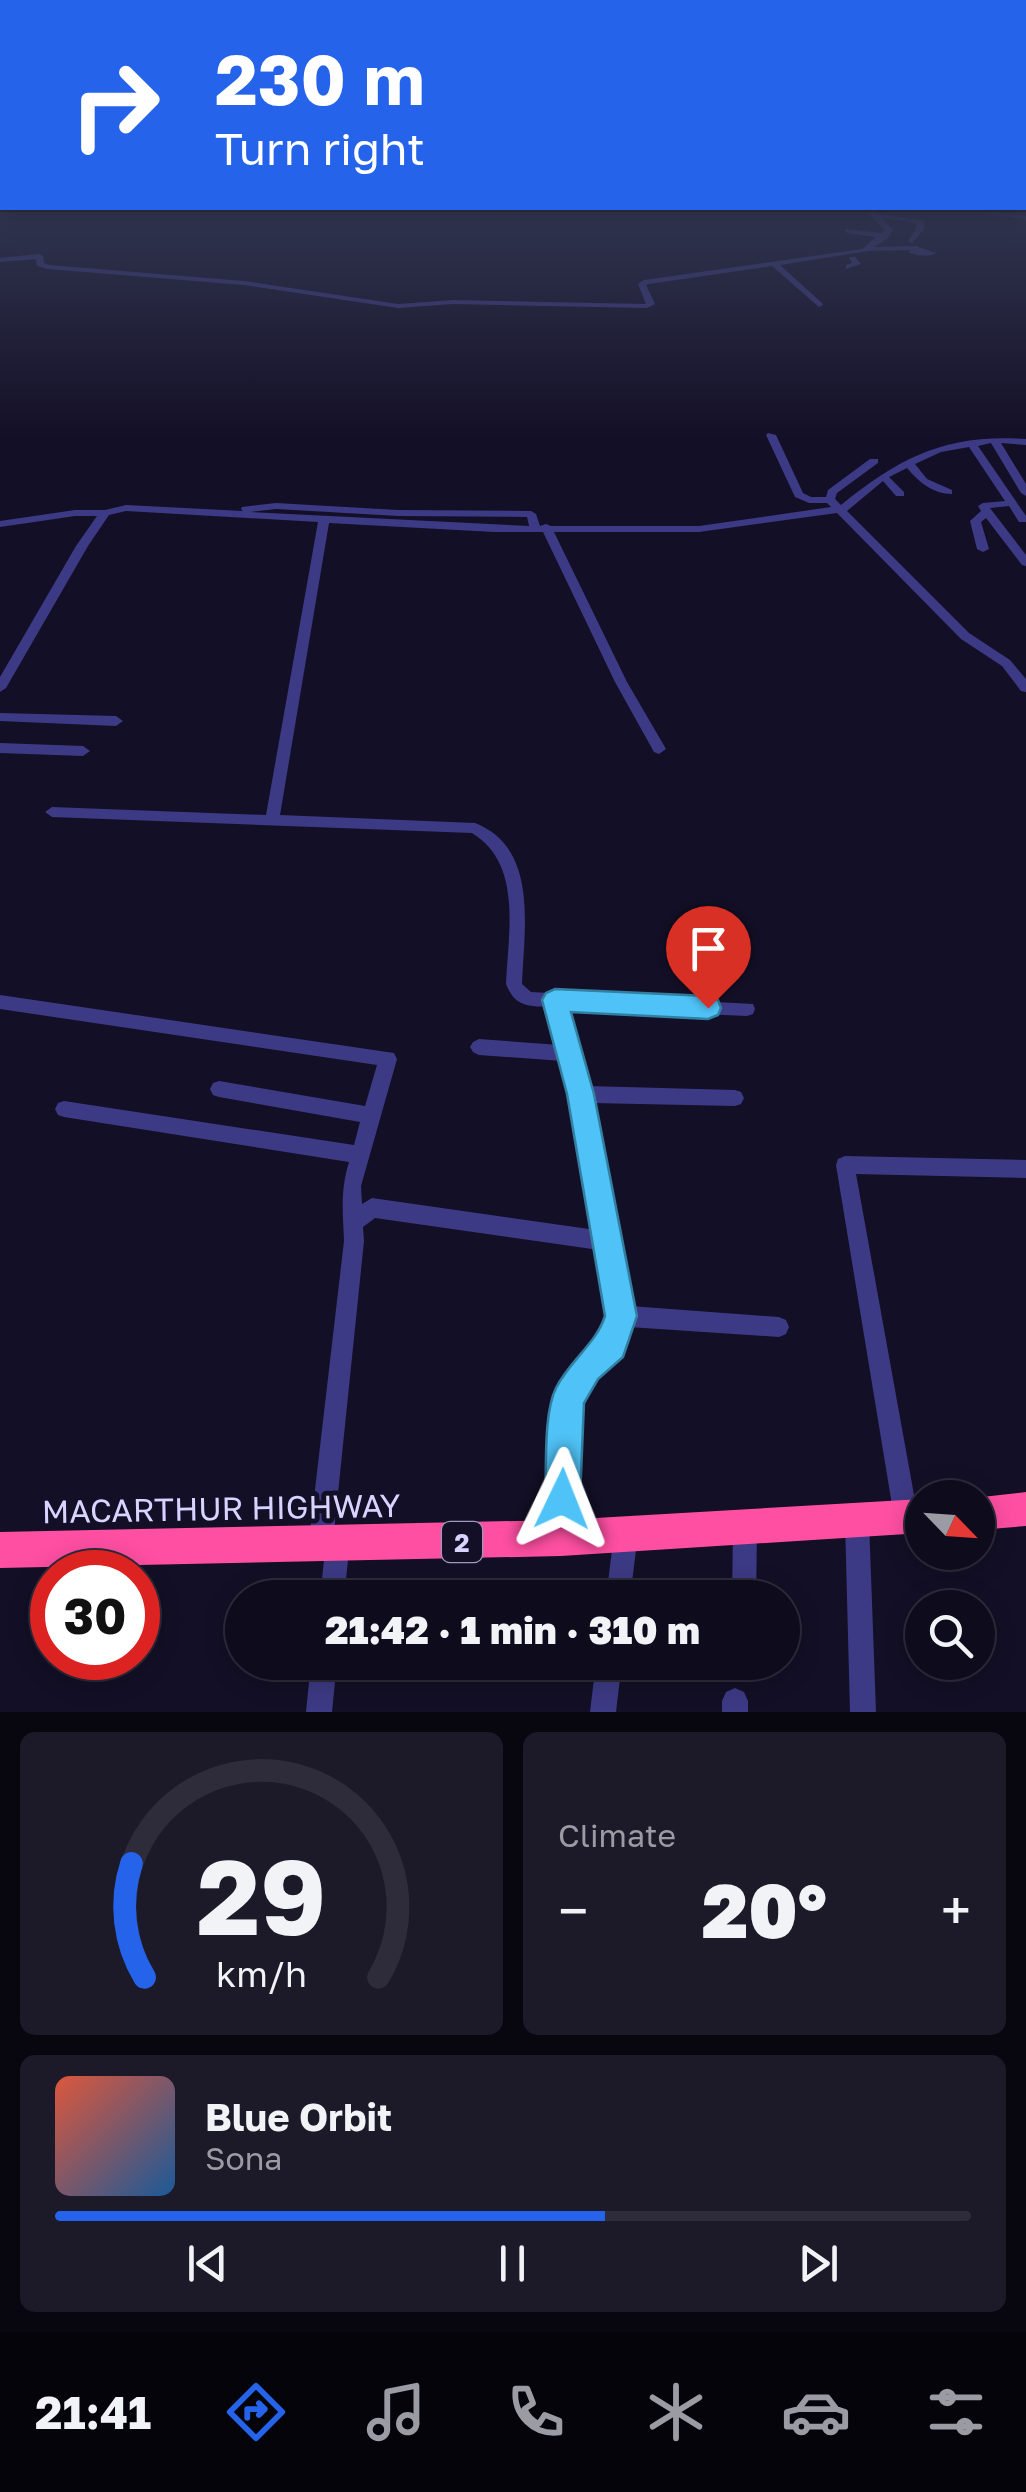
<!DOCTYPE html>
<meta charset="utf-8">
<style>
:root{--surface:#0e0b1c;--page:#1c1929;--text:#f1f3f6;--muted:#9b9ba3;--line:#2e2b3b;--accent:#2563eb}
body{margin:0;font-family:"Golos Text",sans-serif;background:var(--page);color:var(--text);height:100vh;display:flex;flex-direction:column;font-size:38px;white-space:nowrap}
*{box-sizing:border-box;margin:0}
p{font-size:32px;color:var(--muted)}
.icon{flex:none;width:55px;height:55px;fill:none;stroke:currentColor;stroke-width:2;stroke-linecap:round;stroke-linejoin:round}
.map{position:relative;height:1712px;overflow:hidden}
.drawer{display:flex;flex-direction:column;gap:20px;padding:20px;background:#08060f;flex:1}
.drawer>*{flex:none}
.top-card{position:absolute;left:0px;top:0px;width:1028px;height:210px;box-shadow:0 5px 25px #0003,0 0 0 2px var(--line);background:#2563eb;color:#fff;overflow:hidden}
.needle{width:65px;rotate:115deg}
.fabs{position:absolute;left:905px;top:1480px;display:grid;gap:20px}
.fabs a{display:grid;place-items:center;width:90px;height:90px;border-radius:50%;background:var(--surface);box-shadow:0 5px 25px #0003,0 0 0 2px var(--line);font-size:50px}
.speed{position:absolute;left:30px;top:1550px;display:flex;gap:20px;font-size:50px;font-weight:700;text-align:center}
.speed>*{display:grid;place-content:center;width:130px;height:130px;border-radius:50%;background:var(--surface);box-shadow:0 5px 25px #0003,0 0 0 2px var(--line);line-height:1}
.speed .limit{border:15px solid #d22;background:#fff;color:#111}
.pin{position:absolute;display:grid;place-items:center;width:85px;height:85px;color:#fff;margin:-102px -42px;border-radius:50% 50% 50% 0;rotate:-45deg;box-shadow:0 0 10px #0007}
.pin .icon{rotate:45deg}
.me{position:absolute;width:110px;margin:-55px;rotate:2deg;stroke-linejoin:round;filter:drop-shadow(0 0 8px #0008)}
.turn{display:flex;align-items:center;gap:35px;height:210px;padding:0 50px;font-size:45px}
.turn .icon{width:130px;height:130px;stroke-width:2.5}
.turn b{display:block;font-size:70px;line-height:85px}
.big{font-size:75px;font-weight:800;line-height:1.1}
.drawer .card{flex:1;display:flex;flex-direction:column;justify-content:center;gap:15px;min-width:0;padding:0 35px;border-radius:15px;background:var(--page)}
.drawer .dial{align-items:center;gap:0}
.dial svg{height:260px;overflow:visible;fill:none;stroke:var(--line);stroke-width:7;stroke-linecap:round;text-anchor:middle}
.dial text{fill:var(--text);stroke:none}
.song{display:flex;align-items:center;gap:30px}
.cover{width:120px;height:120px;border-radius:15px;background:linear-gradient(135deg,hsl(10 70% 55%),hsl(210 70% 35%))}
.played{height:10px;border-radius:5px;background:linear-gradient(90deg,var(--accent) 60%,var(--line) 60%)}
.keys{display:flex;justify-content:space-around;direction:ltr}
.heat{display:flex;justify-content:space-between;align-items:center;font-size:55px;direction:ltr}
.drawer .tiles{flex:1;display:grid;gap:20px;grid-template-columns:1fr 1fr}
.card:last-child{grid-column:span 2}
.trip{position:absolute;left:225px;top:1580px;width:575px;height:100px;border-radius:50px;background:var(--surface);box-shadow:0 5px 25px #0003,0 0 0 2px var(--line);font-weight:800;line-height:100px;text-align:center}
.tab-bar{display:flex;height:160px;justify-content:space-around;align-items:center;background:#06040b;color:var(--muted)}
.tab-bar .icon{width:70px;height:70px}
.tab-bar .active{color:var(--accent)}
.tab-bar b{font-size:45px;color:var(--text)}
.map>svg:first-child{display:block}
</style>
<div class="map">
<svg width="1026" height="1712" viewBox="0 0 1026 1712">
<rect width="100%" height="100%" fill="#130f26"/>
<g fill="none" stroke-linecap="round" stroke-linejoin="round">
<g fill="#3d3a85" fill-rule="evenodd">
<path d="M859 208H871L877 214 924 221V229L912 243 908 241 916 229V223L882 218 893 230 888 238 874 247 916 246 936 253C930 257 915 256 909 252L911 250 868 251 780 265 822 303 823 305 819 307 772 266 649 284 646 285 655 304 647 308 453 304 398 308 244 285 48 269 37 266 36 259 0 262V258L39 254 43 256 44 263 49 265 244 281 398 304 453 300 646 304 638 284 644 280 862 249 876 237 847 233 844 229 881 233 885 230 870 216 866 210 857 212 854 210Z"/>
<polygon points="954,208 968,208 1026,216 1026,220"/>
<polygon points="849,257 855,257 861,264 846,269 846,265 852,263"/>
<path d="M768 433 776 435 803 493 811 497H826L828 490 870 459H878V463L837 493 835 499 841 505C902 456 946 434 1026 439V445L1001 443 1026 484V496L1021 493 991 443 978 446 1026 516V522H1019L1009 506 990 508 1026 555V566L1022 565 986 518 981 522 989 549 983 552 977 549 970 521 981 511 978 506 983 503 1005 501 969 447 941 452 915 464 927 479 952 490V494C933 494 919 482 907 468L889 477 904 492V496H896L883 481 847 511 969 633 1010 660 1026 679V692L1021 691 1002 666 961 639 837 513 699 532H554L627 682 666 749 659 754 654 752 615 682 543 532H494L329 523 280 815 475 823C539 848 524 929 522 984L531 992 753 1004 755 1009 753 1014 747 1016 566 1008 588 1086 735 1090 741 1092 744 1098 741 1104 735 1106 592 1103 630 1306 779 1317 786 1320 789 1327 786 1334 779 1337 629 1327C617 1358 591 1371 580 1397 566 1431 573 1500 573 1538L569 1546 561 1550 553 1546 549 1538 550 1448 557 1399 573 1368 604 1333 611 1316 599 1250 375 1218 363 1227 364 1241 334 1532 338 1530 346 1534 350 1542 344 1598H320L325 1551 321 1553 313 1549 309 1541 344 1241C343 1213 340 1191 349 1162L64 1117 58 1115 55 1109 58 1103 64 1101 354 1145 360 1122 219 1097 213 1095 210 1089 213 1083 219 1081 365 1106 377 1065 0 1009V995L394 1053 397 1059 361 1186 362 1204 372 1198 596 1230 572 1094 563 1061 479 1055 473 1052 470 1047 473 1042 479 1039 559 1045 549 1007C526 1006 515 1006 506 984 508 933 523 864 472 833L52 817 45 812 52 807 266 815 318 522 126 511 109 515 88 546 6 688 0 692V677L76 546 97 516H75L0 527V521L75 510H105L126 505 243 511 241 509 242 507 276 503 398 510 531 511 536 514 540 526 546 524 551 526H699L831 507 827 503H809L795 497 766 435ZM276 509 398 516 527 517 529 526 250 512Z"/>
<polygon points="0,713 116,716 123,721 116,726 0,721"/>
<polygon points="0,743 83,746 90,751 83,756 0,753"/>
<polygon points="845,1156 1026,1160 1026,1178 856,1174 918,1517 914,1525 906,1529 898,1525 894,1517 836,1165 838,1159"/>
<polygon points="857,1509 865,1513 869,1521 876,1712 850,1712 845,1521 849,1513"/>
<polygon points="745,1517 753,1521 757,1529 756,1598 732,1598 733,1529 737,1521"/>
<polygon points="626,1522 634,1526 638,1534 630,1598 606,1598 614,1534 618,1526"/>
<polygon points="311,1662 337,1662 332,1712 306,1712"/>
<polygon points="596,1662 622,1662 616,1712 590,1712"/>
<polygon points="735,1688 744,1692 748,1701 748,1712 722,1712 722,1701 726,1692"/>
</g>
<g fill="#ff4fa3" fill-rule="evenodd">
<polygon points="1026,1492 1026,1526 978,1530 978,1498 973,1498"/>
<polygon points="922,1499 922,1533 561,1556 0,1568 0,1532 561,1520"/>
</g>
</g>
<linearGradient id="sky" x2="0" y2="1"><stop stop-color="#0a0815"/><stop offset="0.45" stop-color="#333752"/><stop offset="1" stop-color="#333752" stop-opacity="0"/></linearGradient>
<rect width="1026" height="440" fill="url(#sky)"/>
<path fill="#4fc3f7" stroke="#337fa1" stroke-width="2.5" d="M555 989 708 996 718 1000 721 1008 718 1015 708 1019 571 1012 594 1094 637 1316 623 1357 598 1379 584 1403 580 1499 575 1512 562 1517 550 1512 545 1499C547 1469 543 1414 556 1388 570 1360 596 1344 605 1316L567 1094 542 1000 546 993Z"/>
<g text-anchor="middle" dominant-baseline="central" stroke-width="10" stroke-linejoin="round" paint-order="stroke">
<rect fill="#130f26" stroke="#9e99be" stroke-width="2.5" x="442" y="1522" width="40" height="40" rx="8"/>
<g font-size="25" font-weight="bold" fill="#d9d4ff">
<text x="462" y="1542">2</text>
</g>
<g font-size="32" fill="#d9d4ff" stroke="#130f26">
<text transform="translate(221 1508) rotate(-1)">MACARTHUR HIGHWAY</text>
</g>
</g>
</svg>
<div class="fabs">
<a><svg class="needle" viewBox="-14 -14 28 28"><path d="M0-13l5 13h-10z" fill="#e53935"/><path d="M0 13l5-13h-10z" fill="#9b9ba3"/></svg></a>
<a><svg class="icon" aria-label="search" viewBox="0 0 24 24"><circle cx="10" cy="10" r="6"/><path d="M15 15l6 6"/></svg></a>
</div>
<div class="speed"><div class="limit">30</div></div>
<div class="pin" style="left:708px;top:1008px;background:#d93025"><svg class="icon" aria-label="arrive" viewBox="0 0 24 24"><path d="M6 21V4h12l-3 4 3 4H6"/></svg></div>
<svg class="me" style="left:562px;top:1499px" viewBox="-20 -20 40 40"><path d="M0-17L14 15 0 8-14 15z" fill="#4fc3f7" stroke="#fff" stroke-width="4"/></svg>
<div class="trip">21:42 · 1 min · 310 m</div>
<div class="top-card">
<div class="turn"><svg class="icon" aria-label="right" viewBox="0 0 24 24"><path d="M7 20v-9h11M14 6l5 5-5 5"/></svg><div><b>230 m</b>Turn right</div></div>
</div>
</div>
<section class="drawer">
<div class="tiles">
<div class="card dial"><svg viewBox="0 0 100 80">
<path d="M14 69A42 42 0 1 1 86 69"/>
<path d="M14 69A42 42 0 0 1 10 34" stroke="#2563eb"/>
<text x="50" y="56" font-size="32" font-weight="700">29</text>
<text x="50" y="72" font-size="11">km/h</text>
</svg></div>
<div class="card"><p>Climate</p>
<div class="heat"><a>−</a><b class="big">20°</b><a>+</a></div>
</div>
<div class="card">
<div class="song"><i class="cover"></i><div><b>Blue Orbit</b><p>Sona</p></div></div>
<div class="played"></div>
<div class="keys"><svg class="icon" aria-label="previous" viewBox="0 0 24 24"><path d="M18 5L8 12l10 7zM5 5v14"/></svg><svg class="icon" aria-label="pause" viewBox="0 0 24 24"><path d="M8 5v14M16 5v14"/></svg><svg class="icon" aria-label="next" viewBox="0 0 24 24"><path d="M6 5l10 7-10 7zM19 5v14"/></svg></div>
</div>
</div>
</section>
<nav class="tab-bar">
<b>21:41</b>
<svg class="icon active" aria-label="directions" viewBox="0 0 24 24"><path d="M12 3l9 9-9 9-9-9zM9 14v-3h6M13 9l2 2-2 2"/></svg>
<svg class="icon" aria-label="music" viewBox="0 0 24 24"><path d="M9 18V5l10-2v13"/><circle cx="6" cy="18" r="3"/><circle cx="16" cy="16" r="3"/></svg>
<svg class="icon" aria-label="phone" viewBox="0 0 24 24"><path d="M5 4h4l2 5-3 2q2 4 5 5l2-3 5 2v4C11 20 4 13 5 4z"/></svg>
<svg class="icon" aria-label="climate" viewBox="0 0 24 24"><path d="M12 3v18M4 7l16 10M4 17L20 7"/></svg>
<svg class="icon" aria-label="car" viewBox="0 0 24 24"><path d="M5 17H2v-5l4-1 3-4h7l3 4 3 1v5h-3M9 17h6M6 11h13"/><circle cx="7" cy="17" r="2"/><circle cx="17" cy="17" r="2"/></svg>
<svg class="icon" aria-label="filters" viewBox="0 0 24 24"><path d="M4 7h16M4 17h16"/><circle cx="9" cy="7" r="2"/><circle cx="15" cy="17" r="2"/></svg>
</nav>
